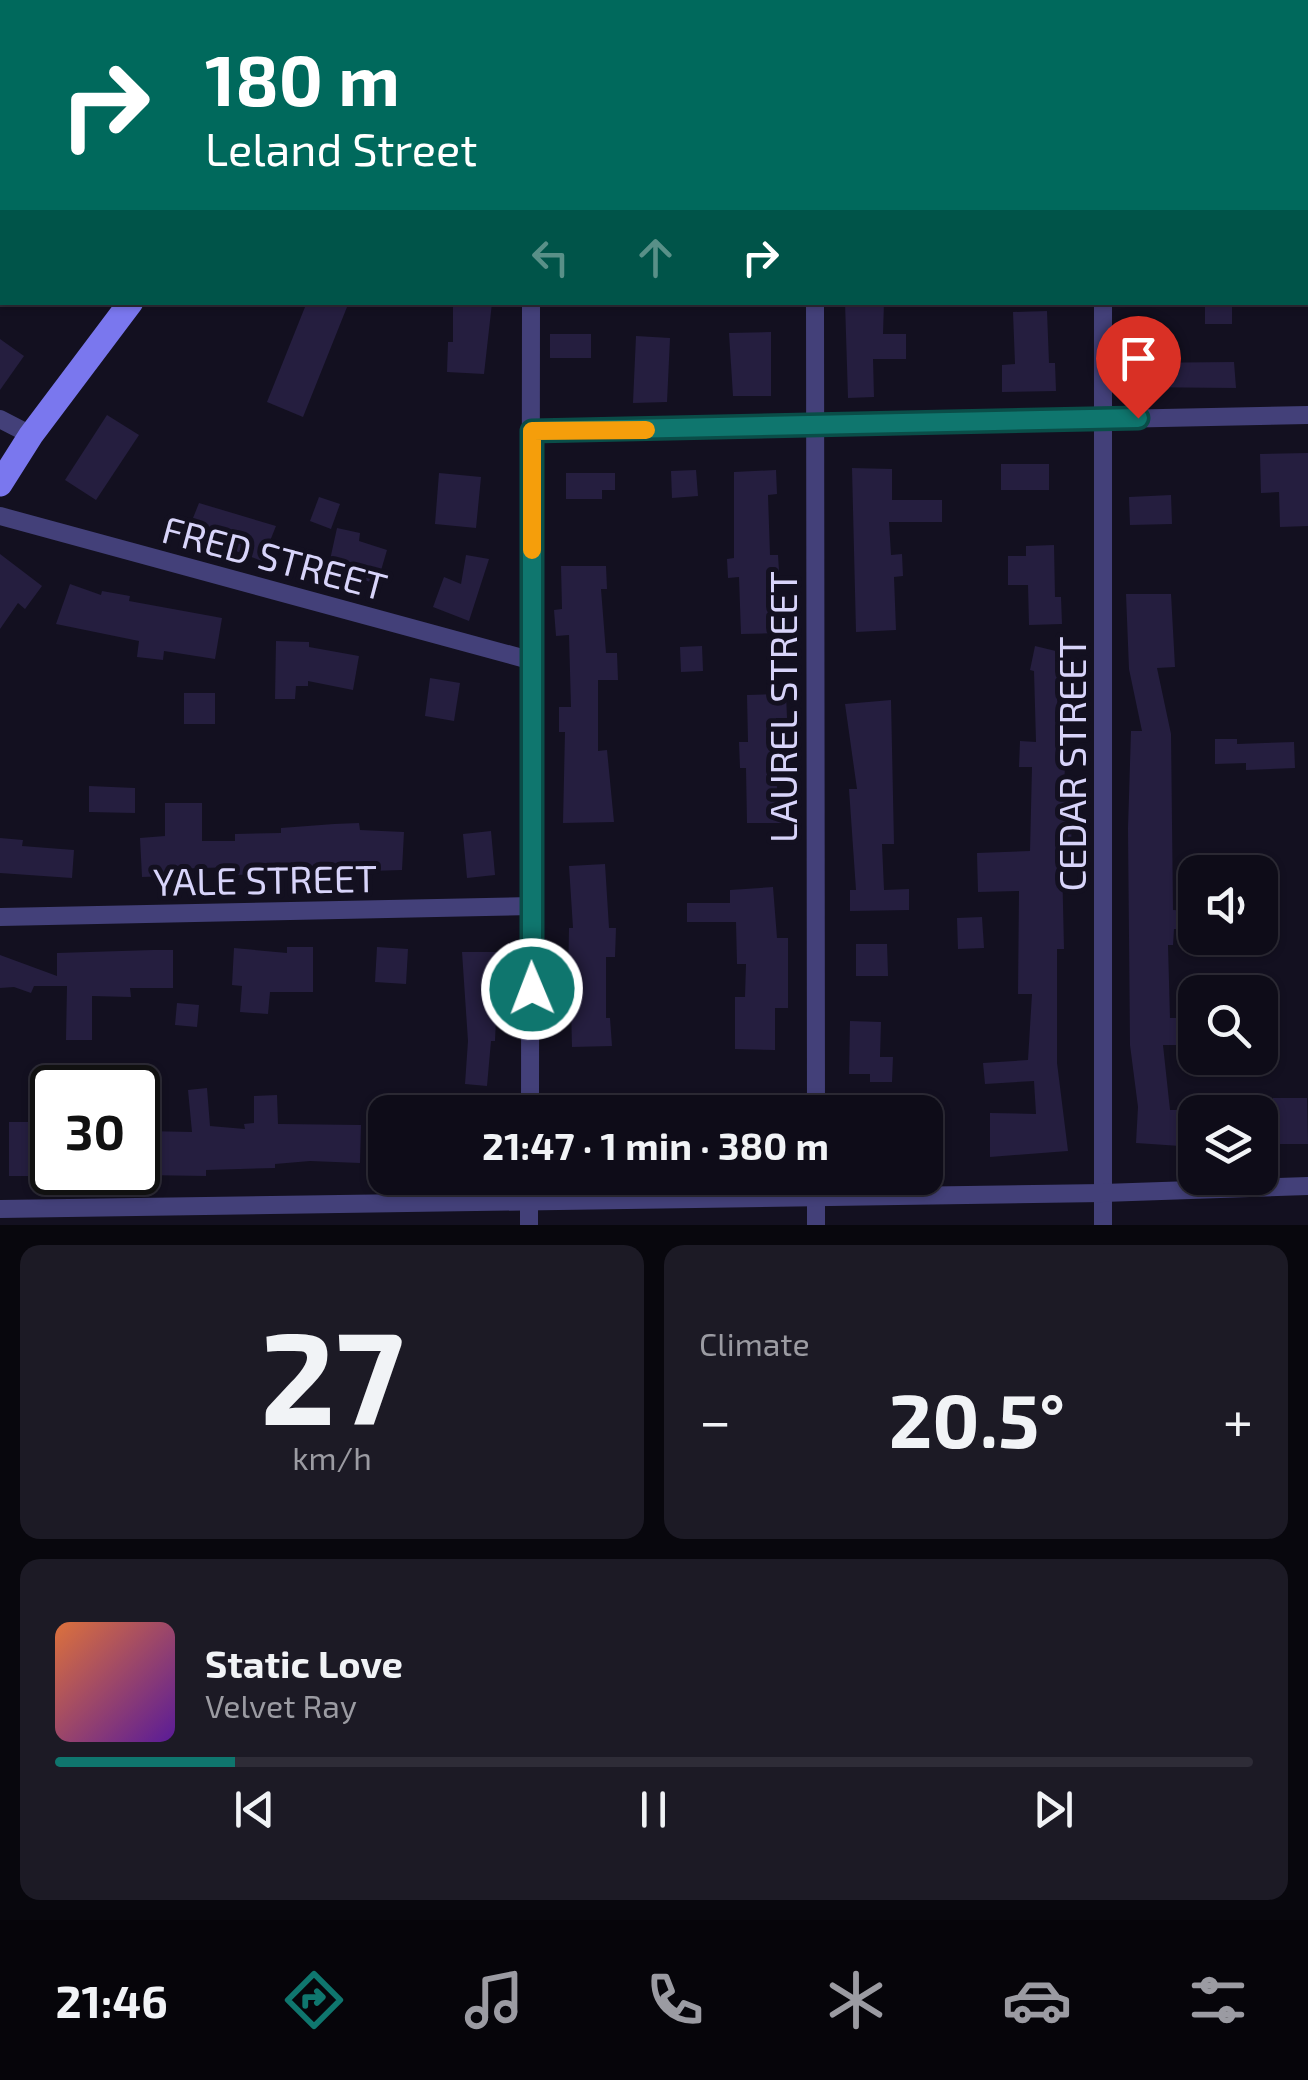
<!DOCTYPE html>
<meta charset="utf-8">
<style>
:root{--surface:#0e0c18;--page:#1c1a25;--text:#f1f3f6;--muted:#9b9ba2;--line:#2e2c37;--accent:#0f766e}
body{margin:0;font-family:"Exo 2",sans-serif;background:var(--page);color:var(--text);height:100vh;display:flex;flex-direction:column;font-size:38px;white-space:nowrap}
*{box-sizing:border-box;margin:0}
p{font-size:32px;color:var(--muted)}
.icon{flex:none;width:55px;height:55px;fill:none;stroke:currentColor;stroke-width:2;stroke-linecap:round;stroke-linejoin:round}
.map{position:relative;height:1225px;overflow:hidden}
.panel{display:flex;flex-direction:column;gap:20px;padding:20px;background:#08070d;flex:1}
.panel>*{flex:none}
.guide{position:absolute;left:0px;top:0px;width:1310px;height:305px;box-shadow:0 2px 8px #0004,0 0 0 2px var(--line);background:#00695c;color:#fff;overflow:hidden}
.buttons{position:absolute;left:1178px;top:855px;display:grid;gap:20px}
.buttons a{display:grid;place-items:center;width:100px;height:100px;border-radius:20px;background:var(--surface);box-shadow:0 2px 8px #0004,0 0 0 2px var(--line);font-size:50px}
.speed{position:absolute;left:30px;top:1065px;display:flex;gap:20px;font-size:50px;font-weight:700;text-align:center}
.speed>*{display:grid;place-content:center;width:130px;height:130px;border-radius:50%;background:var(--surface);box-shadow:0 2px 8px #0004,0 0 0 2px var(--line);line-height:1}
.speed .limit{border:5px solid #111;border-radius:15px;background:#fff;color:#111}
.pin{position:absolute;display:grid;place-items:center;width:85px;height:85px;color:#fff;margin:-102px -42px;border-radius:50% 50% 50% 0;rotate:-45deg;box-shadow:0 0 10px #0007}
.pin .icon{rotate:45deg}
.me{position:absolute;width:110px;margin:-55px;rotate:359deg;stroke-linejoin:round;filter:drop-shadow(0 0 8px #0008)}
.turn{display:flex;align-items:center;gap:35px;height:210px;padding:0 40px;font-size:45px}
.turn .icon{width:130px;height:130px;stroke-width:2.5}
.turn b{display:block;font-size:70px;line-height:85px}
.lanes{display:flex;align-items:center;height:95px;padding:0 40px;background:#0003;justify-content:center;gap:50px;direction:ltr}
.lanes .off{opacity:.35}
.big{font-size:75px;font-weight:700;line-height:1.1}
.panel .widget{flex:1;display:flex;flex-direction:column;justify-content:center;gap:15px;min-width:0;padding:0 35px;border-radius:20px;background:var(--page)}
.panel .dial{align-items:center;gap:0}
.dial b{font-size:130px;line-height:1}
.song{display:flex;align-items:center;gap:30px}
.cover{width:120px;height:120px;border-radius:15px;background:linear-gradient(135deg,hsl(20 70% 55%),hsl(270 70% 35%))}
.played{height:10px;border-radius:5px;background:linear-gradient(90deg,var(--accent) 15%,var(--line) 15%)}
.keys{display:flex;justify-content:space-around;direction:ltr}
.heat{display:flex;justify-content:space-between;align-items:center;font-size:55px;direction:ltr}
.panel .tiles{flex:1;display:grid;gap:20px;grid-template-columns:1fr 1fr}
.widget:last-child{grid-column:span 2}
.trip{position:absolute;left:368px;top:1095px;width:575px;height:100px;border-radius:20px;background:var(--surface);box-shadow:0 2px 8px #0004,0 0 0 2px var(--line);font-weight:700;line-height:100px;text-align:center}
.menu{display:flex;height:160px;justify-content:space-around;align-items:center;background:#06050a;color:var(--muted)}
.menu .icon{width:70px;height:70px}
.menu .on{color:var(--accent)}
.menu b{font-size:45px;color:var(--text)}
.map>svg:first-child{display:block}
</style>
<div class="map">
<svg width="1308" height="1225" viewBox="0 0 1308 1225">
<rect width="100%" height="100%" fill="#131020"/>
<g fill="#251e3f">
<polygon points="307,302 349,302 303,417 267,402"/>
<polygon points="845,302 884,302 883,334 906,334 906,359 873,359 874,397 848,398"/>
<rect x="1205" y="302" width="27" height="22"/>
<polygon points="453,303 492,303 484,374 447,372 448,342 453,342"/>
<polygon points="1047,311 1049,363 1055,363 1056,391 1002,392 1002,365 1015,364 1013,312"/>
<polygon points="771,332 771,396 733,396 729,333"/>
<rect x="550" y="334" width="41" height="24"/>
<polygon points="636,336 670,338 667,402 633,403"/>
<polygon points="0,339 24,356 0,390"/>
<polygon points="1234,362 1236,388 1130,387 1130,363"/>
<polygon points="107,415 139,435 96,500 65,480"/>
<polygon points="1308,453 1308,526 1280,527 1279,492 1261,493 1260,454"/>
<rect x="1001" y="464" width="48" height="26"/>
<polygon points="852,468 892,469 892,500 942,500 942,522 889,522 891,555 902,554 903,576 894,577 896,630 856,632"/>
<polygon points="696,470 698,496 672,498 671,471"/>
<polygon points="776,470 777,494 768,495 770,555 778,555 780,587 776,588 778,633 741,634 739,577 728,578 727,559 734,558 734,472"/>
<polygon points="439,473 481,477 476,528 435,524"/>
<polygon points="566,473 615,473 615,490 602,490 602,499 566,499"/>
<polygon points="1171,495 1172,524 1130,525 1129,497"/>
<polygon points="319,497 340,504 331,529 310,521"/>
<polygon points="199,503 276,526 262,561 215,543 213,549 185,538"/>
<polygon points="337,528 360,533 359,541 387,550 377,584 328,569"/>
<polygon points="1054,545 1055,597 1061,597 1062,624 1029,625 1028,585 1008,585 1008,556 1026,556 1026,546"/>
<polygon points="0,554 42,586 25,609 18,603 0,629"/>
<polygon points="466,555 489,559 469,621 433,607 444,577 461,584"/>
<polygon points="561,566 606,566 607,589 601,589 606,653 617,653 618,680 598,680 598,751 607,750 614,822 563,823 565,732 559,732 559,707 571,707 569,635 556,636 554,610 562,609"/>
<polygon points="70,584 101,595 102,591 130,596 129,601 222,618 215,659 164,651 163,660 137,657 139,641 56,624"/>
<polygon points="1126,594 1171,594 1175,667 1157,668 1171,734 1173,910 1195,911 1195,929 1174,929 1173,945 1168,945 1170,1018 1178,1018 1178,1045 1163,1045 1170,1110 1195,1110 1195,1147 1136,1143 1138,1107 1130,1045 1128,829 1131,731 1142,731 1129,669"/>
<polygon points="276,641 309,642 309,647 359,656 353,690 308,681 308,686 296,686 295,699 275,699"/>
<polygon points="702,646 703,671 681,672 680,647"/>
<polygon points="1035,646 1064,653 1057,688 1058,743 1066,743 1064,788 1072,789 1071,861 1062,861 1064,949 1057,949 1057,1063 1068,1151 990,1157 990,1113 1036,1114 1034,1081 985,1084 983,1063 1028,1060 1032,994 1018,994 1019,891 978,892 977,853 1030,851 1032,767 1019,767 1020,741 1036,742 1034,671 1030,670"/>
<polygon points="430,678 460,683 454,721 425,716"/>
<rect x="184" y="693" width="31" height="31"/>
<polygon points="786,694 787,718 776,718 777,790 782,790 782,823 747,823 746,768 740,768 739,742 748,742 747,695"/>
<polygon points="891,700 894,844 882,844 884,890 909,889 909,910 850,911 850,890 856,890 849,789 857,789 845,704"/>
<polygon points="1215,739 1237,739 1237,744 1294,742 1295,768 1246,770 1246,763 1215,764"/>
<polygon points="89,786 135,788 135,813 89,812"/>
<polygon points="165,803 202,803 202,841 235,841 235,834 281,833 281,828 334,824 359,823 360,830 404,832 402,870 235,875 235,867 169,869 170,876 142,877 140,838 165,836"/>
<polygon points="491,831 495,875 467,878 463,834"/>
<polygon points="0,838 23,840 22,846 74,850 72,878 0,873"/>
<polygon points="605,864 609,928 616,928 615,957 606,957 606,1018 610,1018 612,1046 572,1047 571,1007 561,1007 561,980 568,980 569,928 573,928 569,866"/>
<polygon points="773,887 777,938 788,938 788,1008 775,1008 775,1050 735,1049 735,997 745,997 746,964 737,964 736,922 687,922 687,903 730,903 730,890"/>
<polygon points="982,917 984,948 958,949 957,918"/>
<polygon points="856,944 887,944 888,976 856,976"/>
<polygon points="287,947 313,947 313,992 270,992 268,1014 240,1012 242,986 232,985 234,948 287,953"/>
<polygon points="377,947 408,949 406,984 375,982"/>
<polygon points="153,950 173,950 173,988 130,988 131,997 92,996 92,1040 66,1040 67,986 34,986 31,993 14,987 0,988 0,955 57,976 57,953"/>
<polygon points="462,952 499,952 495,1041 491,1041 487,1086 465,1084 468,1041"/>
<polygon points="177,1003 199,1005 197,1027 175,1025"/>
<polygon points="850,1021 881,1022 880,1057 893,1057 892,1082 870,1082 870,1074 849,1074"/>
<polygon points="207,1088 210,1126 245,1129 244,1124 254,1123 254,1096 277,1095 278,1124 361,1125 360,1163 310,1161 275,1164 275,1168 206,1170 206,1176 143,1175 144,1131 192,1132 188,1090"/>
<polygon points="1273,1098 1307,1098 1308,1144 1273,1144"/>
<rect x="9" y="1122" width="29" height="54"/>
</g>
<g fill="none" stroke-linecap="round" stroke-linejoin="round">
<g stroke="#434079" stroke-width="18">
<polyline points="526,0 526,2"/>
<polyline points="811,0 811,2"/>
<polyline points="1098,0 1098,2"/>
<polyline points="0,5 2,5"/>
<polyline points="815,302 816,1112"/>
<polyline points="1103,302 1103,1225"/>
<polyline points="0,419 31,435"/>
<polyline points="532,431 1308,415"/>
<polyline points="0,516 533,661"/>
<polyline points="0,917 532,906"/>
<polyline points="530,1112 531,302"/>
<polyline points="816,1178 816,1225"/>
<polyline points="0,1209 1103,1193 1308,1186"/>
<polyline points="529,1225 529,1178"/>
</g>
<g stroke="#7a77ee" stroke-width="25">
<polyline points="354,2 356,0"/>
<polyline points="0,484 31,435 131,302"/>
</g>
</g>
<g fill="none" stroke-linecap="round" stroke-linejoin="round">
<g stroke="#0a4d48" stroke-width="25">
<polyline id="route" points="532,989 532,431 1138,418"/>
</g>
<use href="#route" stroke="#0f766e" stroke-width="18"/>
<polyline stroke="#f59e0b" stroke-width="18" points="532,550 532,431 646,430"/>
</g>
<g text-anchor="middle" dominant-baseline="central" stroke-width="10" stroke-linejoin="round" paint-order="stroke">
<g font-size="38" fill="#d8d4fa" stroke="#131020">
<text transform="translate(275 557) rotate(15)">FRED STREET</text>
<text transform="translate(782 707) rotate(-90)">LAUREL STREET</text>
<text transform="translate(1071 764) rotate(-90)">CEDAR STREET</text>
<text transform="translate(265 879) rotate(-1)">YALE STREET</text>
</g>
</g>
</svg>
<div class="buttons">
<a><svg class="icon" aria-label="sound" viewBox="0 0 24 24"><path d="M4 9h4l5-4v14l-5-4H4zM17 9q2 3 0 6"/></svg></a>
<a><svg class="icon" aria-label="search" viewBox="0 0 24 24"><circle cx="10" cy="10" r="6"/><path d="M15 15l6 6"/></svg></a>
<a><svg class="icon" aria-label="layers" viewBox="0 0 24 24"><path d="M12 4l9 5-9 5-9-5zM3 14l9 5 9-5"/></svg></a>
</div>
<div class="speed"><div class="limit">30</div></div>
<div class="pin" style="left:1138px;top:418px;background:#d93025"><svg class="icon" aria-label="arrive" viewBox="0 0 24 24"><path d="M6 21V4h12l-3 4 3 4H6"/></svg></div>
<svg class="me" style="left:532px;top:989px" viewBox="-20 -20 40 40"><circle r="17" fill="#0f766e" stroke="#fff" stroke-width="3"/><path d="M0-11L8 9 0 5-8 9z" fill="#fff"/></svg>
<div class="trip">21:47 · 1 min · 380 m</div>
<div class="guide">
<div class="turn"><svg class="icon" aria-label="right" viewBox="0 0 24 24"><path d="M7 20v-9h11M14 6l5 5-5 5"/></svg><div><b>180 m</b>Leland Street</div></div>
<div class="lanes"><svg class="icon off" aria-label="left" viewBox="0 0 24 24"><path d="M17 20v-9H6M10 6l-5 5 5 5"/></svg><svg class="icon off" aria-label="ahead" viewBox="0 0 24 24"><path d="M12 20V5M6 11l6-6 6 6"/></svg><svg class="icon" aria-label="right" viewBox="0 0 24 24"><path d="M7 20v-9h11M14 6l5 5-5 5"/></svg></div>
</div>
</div>
<section class="panel">
<div class="tiles">
<div class="widget dial"><b>27</b><p>km/h</p></div>
<div class="widget"><p>Climate</p>
<div class="heat"><a>−</a><b class="big">20.5°</b><a>+</a></div>
</div>
<div class="widget">
<div class="song"><i class="cover"></i><div><b>Static Love</b><p>Velvet Ray</p></div></div>
<div class="played"></div>
<div class="keys"><svg class="icon" aria-label="previous" viewBox="0 0 24 24"><path d="M18 5L8 12l10 7zM5 5v14"/></svg><svg class="icon" aria-label="pause" viewBox="0 0 24 24"><path d="M8 5v14M16 5v14"/></svg><svg class="icon" aria-label="next" viewBox="0 0 24 24"><path d="M6 5l10 7-10 7zM19 5v14"/></svg></div>
</div>
</div>
</section>
<nav class="menu">
<b>21:46</b>
<svg class="icon on" aria-label="directions" viewBox="0 0 24 24"><path d="M12 3l9 9-9 9-9-9zM9 14v-3h6M13 9l2 2-2 2"/></svg>
<svg class="icon" aria-label="music" viewBox="0 0 24 24"><path d="M9 18V5l10-2v13"/><circle cx="6" cy="18" r="3"/><circle cx="16" cy="16" r="3"/></svg>
<svg class="icon" aria-label="phone" viewBox="0 0 24 24"><path d="M5 4h4l2 5-3 2q2 4 5 5l2-3 5 2v4C11 20 4 13 5 4z"/></svg>
<svg class="icon" aria-label="climate" viewBox="0 0 24 24"><path d="M12 3v18M4 7l16 10M4 17L20 7"/></svg>
<svg class="icon" aria-label="car" viewBox="0 0 24 24"><path d="M5 17H2v-5l4-1 3-4h7l3 4 3 1v5h-3M9 17h6M6 11h13"/><circle cx="7" cy="17" r="2"/><circle cx="17" cy="17" r="2"/></svg>
<svg class="icon" aria-label="filters" viewBox="0 0 24 24"><path d="M4 7h16M4 17h16"/><circle cx="9" cy="7" r="2"/><circle cx="15" cy="17" r="2"/></svg>
</nav>
